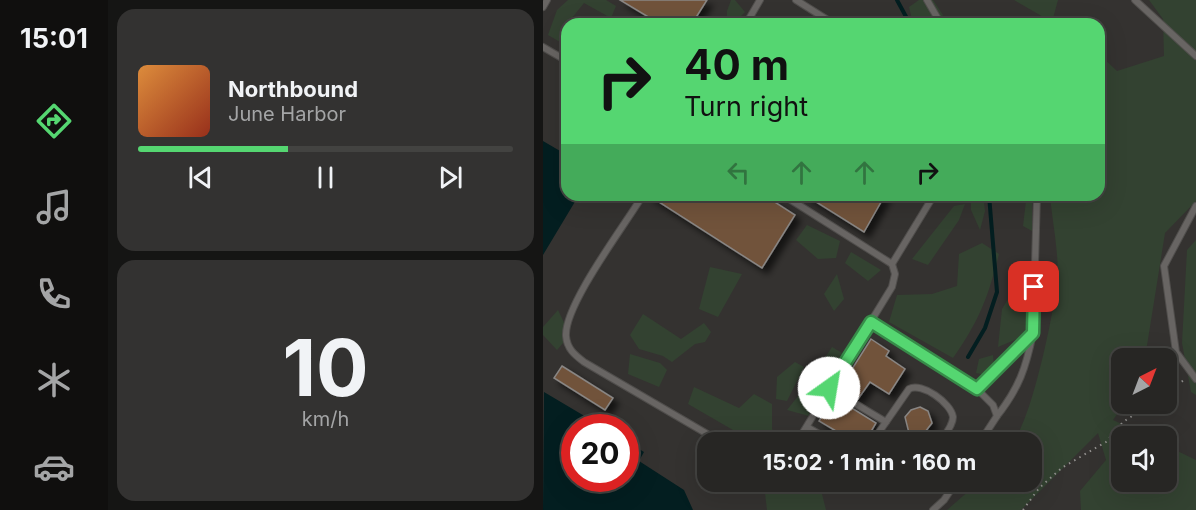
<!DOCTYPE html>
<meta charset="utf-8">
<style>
:root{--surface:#272624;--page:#333231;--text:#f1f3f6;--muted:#a4a5a6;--line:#434341;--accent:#55d671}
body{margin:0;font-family:Inter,sans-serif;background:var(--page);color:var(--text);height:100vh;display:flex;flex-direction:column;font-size:22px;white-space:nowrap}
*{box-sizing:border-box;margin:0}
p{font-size:20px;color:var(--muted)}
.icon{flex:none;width:33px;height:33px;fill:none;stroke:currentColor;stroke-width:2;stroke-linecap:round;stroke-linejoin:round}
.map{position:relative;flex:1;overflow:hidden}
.sheet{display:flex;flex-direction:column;gap:9px;padding:9px;background:#151514;width:435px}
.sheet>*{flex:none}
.banner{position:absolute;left:18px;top:18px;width:544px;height:183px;border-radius:18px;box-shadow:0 6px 24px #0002,0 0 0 2px var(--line);background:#55d671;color:#111;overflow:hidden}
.needle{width:39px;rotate:42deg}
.fabs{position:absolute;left:568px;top:348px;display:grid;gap:12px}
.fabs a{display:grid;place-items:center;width:66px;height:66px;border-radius:12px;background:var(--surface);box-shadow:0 6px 24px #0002,0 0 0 2px var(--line);font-size:30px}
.speed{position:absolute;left:18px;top:414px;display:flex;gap:12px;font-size:30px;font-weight:700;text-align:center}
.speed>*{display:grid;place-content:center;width:78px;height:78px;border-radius:50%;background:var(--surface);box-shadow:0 6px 24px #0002,0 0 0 2px var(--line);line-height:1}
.speed .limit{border:9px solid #d22;background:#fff;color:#111}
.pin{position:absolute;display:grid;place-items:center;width:51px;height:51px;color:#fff;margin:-26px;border-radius:12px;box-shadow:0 3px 9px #0006}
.me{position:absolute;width:66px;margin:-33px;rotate:32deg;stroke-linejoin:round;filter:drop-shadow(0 0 4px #0008)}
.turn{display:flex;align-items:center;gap:21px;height:126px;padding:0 24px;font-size:27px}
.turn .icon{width:78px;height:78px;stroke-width:2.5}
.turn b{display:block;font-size:42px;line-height:51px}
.lanes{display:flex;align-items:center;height:57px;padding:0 24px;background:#0003;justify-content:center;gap:30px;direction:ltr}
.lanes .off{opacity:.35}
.sheet .card{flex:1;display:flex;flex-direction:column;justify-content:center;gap:9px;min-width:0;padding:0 21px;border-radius:18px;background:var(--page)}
.sheet .dial{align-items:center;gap:0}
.dial b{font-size:78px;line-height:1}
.song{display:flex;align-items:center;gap:18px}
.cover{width:72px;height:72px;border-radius:9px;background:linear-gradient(135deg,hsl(30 70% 55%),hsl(10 70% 35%))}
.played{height:6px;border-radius:3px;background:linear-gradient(90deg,var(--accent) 40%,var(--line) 40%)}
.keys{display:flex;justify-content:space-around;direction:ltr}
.trip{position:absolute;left:154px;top:432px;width:345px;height:60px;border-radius:18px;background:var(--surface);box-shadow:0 6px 24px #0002,0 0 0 2px var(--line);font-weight:700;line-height:60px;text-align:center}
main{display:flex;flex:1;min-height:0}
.dock{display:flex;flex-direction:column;width:108px;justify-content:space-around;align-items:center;background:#100f0e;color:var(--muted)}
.dock .icon{width:42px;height:42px}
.dock .current{color:var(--accent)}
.dock b{font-size:27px;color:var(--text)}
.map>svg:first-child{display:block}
</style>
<main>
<nav class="dock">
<b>15:01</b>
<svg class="icon current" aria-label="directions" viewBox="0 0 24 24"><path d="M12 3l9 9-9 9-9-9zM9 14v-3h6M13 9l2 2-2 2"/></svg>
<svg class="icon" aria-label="music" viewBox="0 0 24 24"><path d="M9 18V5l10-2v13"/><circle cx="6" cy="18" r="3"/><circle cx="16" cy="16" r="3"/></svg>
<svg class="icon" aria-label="phone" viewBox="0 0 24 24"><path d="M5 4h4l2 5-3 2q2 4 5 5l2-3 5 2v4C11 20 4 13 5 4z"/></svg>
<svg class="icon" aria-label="climate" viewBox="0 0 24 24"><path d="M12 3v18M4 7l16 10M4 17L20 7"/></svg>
<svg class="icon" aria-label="car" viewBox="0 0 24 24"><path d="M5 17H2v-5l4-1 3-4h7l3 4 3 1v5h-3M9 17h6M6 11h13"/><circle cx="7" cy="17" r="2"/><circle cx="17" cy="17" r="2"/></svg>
</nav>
<section class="sheet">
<div class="card">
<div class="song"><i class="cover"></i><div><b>Northbound</b><p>June Harbor</p></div></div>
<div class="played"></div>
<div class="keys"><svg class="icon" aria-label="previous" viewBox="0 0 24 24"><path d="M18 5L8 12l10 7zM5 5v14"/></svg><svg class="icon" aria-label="pause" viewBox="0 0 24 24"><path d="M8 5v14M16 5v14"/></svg><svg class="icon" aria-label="next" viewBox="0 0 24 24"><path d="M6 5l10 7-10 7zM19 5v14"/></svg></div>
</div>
<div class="card dial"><b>10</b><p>km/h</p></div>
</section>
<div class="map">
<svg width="653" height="510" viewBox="0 0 653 510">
<defs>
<filter id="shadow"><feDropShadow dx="5.5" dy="5.5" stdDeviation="3" flood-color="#0009"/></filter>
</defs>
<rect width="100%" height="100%" fill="#343230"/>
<g fill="#334231">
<polygon points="25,0 63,0 73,6 68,18 41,3 24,24 24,46 5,35 14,10"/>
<polygon points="188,0 192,0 202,12 190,24 184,24 184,11"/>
<polygon points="376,0 390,0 400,15 393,24 370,23 366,7"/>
<polygon points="471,0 515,0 509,22"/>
<path d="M606 0H653V201L622 233 602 358H579L581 404 570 420 604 436H579V482H624V446L653 460V510H538L537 491 563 460 555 433 478 510H404L436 482H489V442H470C489 418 510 316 514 283 517 257 509 221 507 195H556L557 55 574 71 621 56 620 19Z"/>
<polygon points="428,195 440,195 442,211 437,230 428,210"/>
<polygon points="483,201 489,201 489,231 480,226"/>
<polygon points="422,204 416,220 385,265 369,259 411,206"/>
<polygon points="264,225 297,241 293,258 275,259 253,240"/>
<polygon points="653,240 653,395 648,392 639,343 644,250"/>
<path d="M439 243 456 254C445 298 436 321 410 358L346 322 354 295 389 294 414 286 416 254Z"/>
<polygon points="308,252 338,270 325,281 302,263"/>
<polygon points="167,267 199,274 175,317 156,309"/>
<polygon points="294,274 301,299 291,311 281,294"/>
<polygon points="476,281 500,285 497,321 474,339 455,347 459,309"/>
<polygon points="15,310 27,335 14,350 0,335 0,327"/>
<polygon points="100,314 138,339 161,323 168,332 162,342 152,344 129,362 120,356 96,349 87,335"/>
<polygon points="289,347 299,353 273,390 268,379"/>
<polygon points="87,354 117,363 124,370 116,387 85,374"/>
<polygon points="450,355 452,377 433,373 436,359"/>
<polygon points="252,362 261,367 244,401 233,399 234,377"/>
<polygon points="151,387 196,408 211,394 229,404 229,429 237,442 209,441 145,404"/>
<polygon points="259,391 268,397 266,416 244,410"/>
<polygon points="269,482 276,482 283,510 224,510 222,493"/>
</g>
<g fill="#031e20">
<polygon points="0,141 24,155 24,195 36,195 0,255"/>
<polygon points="1,392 60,427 32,428 32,478 82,478 83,441 101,452 96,461 141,490 150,510 0,510"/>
</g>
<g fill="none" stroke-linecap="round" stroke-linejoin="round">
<g stroke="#031e20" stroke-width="4">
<polyline points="354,0 367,24"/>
<polyline points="425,357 442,328 454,292 446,195"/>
</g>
</g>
<g fill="#71523a" stroke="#898684" stroke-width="1.5" filter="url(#shadow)">
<polygon points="77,0 164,0 152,19 150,18 146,24 117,24"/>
<polygon points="105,195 221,195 252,215 219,268"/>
<polygon points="262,195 307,195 313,199 316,195 342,195 321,232"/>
<polygon points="328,339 346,351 343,356 362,369 346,394 327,382 315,399 297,388"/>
<polygon points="19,366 70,398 62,410 11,378"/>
<polygon points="291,397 333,423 322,442 302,442 305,438 276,421"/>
<polygon points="377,407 385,411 389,423 382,432 367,437 362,417 368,410"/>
</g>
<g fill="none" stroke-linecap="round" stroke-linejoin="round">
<g stroke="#504e4c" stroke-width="8">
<g id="lane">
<polyline points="253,0 291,24"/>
<polyline points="384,0 398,24"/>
<polyline points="592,0 653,56"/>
<polyline points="0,7 4,0"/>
<polyline points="203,24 217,0"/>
<polyline points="0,47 24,61"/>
<path d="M100 195C82 225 21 305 23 336 24 349 32 355 41 362L178 442"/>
<polyline points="240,195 349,264 352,274 349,287 254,442"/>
<polyline points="653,206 621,266 633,352 653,379"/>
<polyline points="349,264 391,195"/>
<polyline points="328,322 434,389"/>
<path d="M286 388 343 422 366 389C379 382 408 403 410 417 410 426 401 436 397 442"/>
<path d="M454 416C476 388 483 368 490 333"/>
<polyline points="264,427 290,442"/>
<polyline points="329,442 343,422"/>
<polyline points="437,442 454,416 450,405 434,389 490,333 494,195"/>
<polyline points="353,482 364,484 370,482"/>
<polyline points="390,510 401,500 413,482"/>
</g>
</g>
<g stroke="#93918f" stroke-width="2" stroke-dasharray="1.5 4.5" stroke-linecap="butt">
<polyline points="624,392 641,380"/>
<polyline points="480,510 496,488 520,467 563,442 580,422 607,404"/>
</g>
<use href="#lane" stroke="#686563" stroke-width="6"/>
</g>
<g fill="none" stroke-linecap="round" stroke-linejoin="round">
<g stroke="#378b49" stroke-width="15">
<polyline id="route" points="286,388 328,322 434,389 490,333 491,287"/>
</g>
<use href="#route" stroke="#55d671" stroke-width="10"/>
</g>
</svg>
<div class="fabs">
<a><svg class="needle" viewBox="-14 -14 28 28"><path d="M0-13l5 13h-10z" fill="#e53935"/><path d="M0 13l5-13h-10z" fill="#a4a5a6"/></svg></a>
<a><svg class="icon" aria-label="sound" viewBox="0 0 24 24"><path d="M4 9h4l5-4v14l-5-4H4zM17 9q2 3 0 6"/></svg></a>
</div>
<div class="speed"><div class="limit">20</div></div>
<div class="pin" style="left:491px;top:287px;background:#d93025"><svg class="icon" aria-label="arrive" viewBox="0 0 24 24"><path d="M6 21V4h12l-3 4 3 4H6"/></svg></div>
<svg class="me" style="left:286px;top:388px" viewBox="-20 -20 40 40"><circle r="19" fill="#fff"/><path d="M0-13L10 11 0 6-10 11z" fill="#55d671"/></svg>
<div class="trip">15:02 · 1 min · 160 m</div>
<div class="banner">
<div class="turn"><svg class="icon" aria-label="right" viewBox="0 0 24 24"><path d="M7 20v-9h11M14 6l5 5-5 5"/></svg><div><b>40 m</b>Turn right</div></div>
<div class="lanes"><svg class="icon off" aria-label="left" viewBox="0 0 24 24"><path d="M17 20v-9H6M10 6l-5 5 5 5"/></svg><svg class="icon off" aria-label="ahead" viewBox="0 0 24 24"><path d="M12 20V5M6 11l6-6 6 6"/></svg><svg class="icon off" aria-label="ahead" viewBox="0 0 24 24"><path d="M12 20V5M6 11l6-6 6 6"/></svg><svg class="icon" aria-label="right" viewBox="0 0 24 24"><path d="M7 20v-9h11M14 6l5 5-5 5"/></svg></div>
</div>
</div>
</main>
